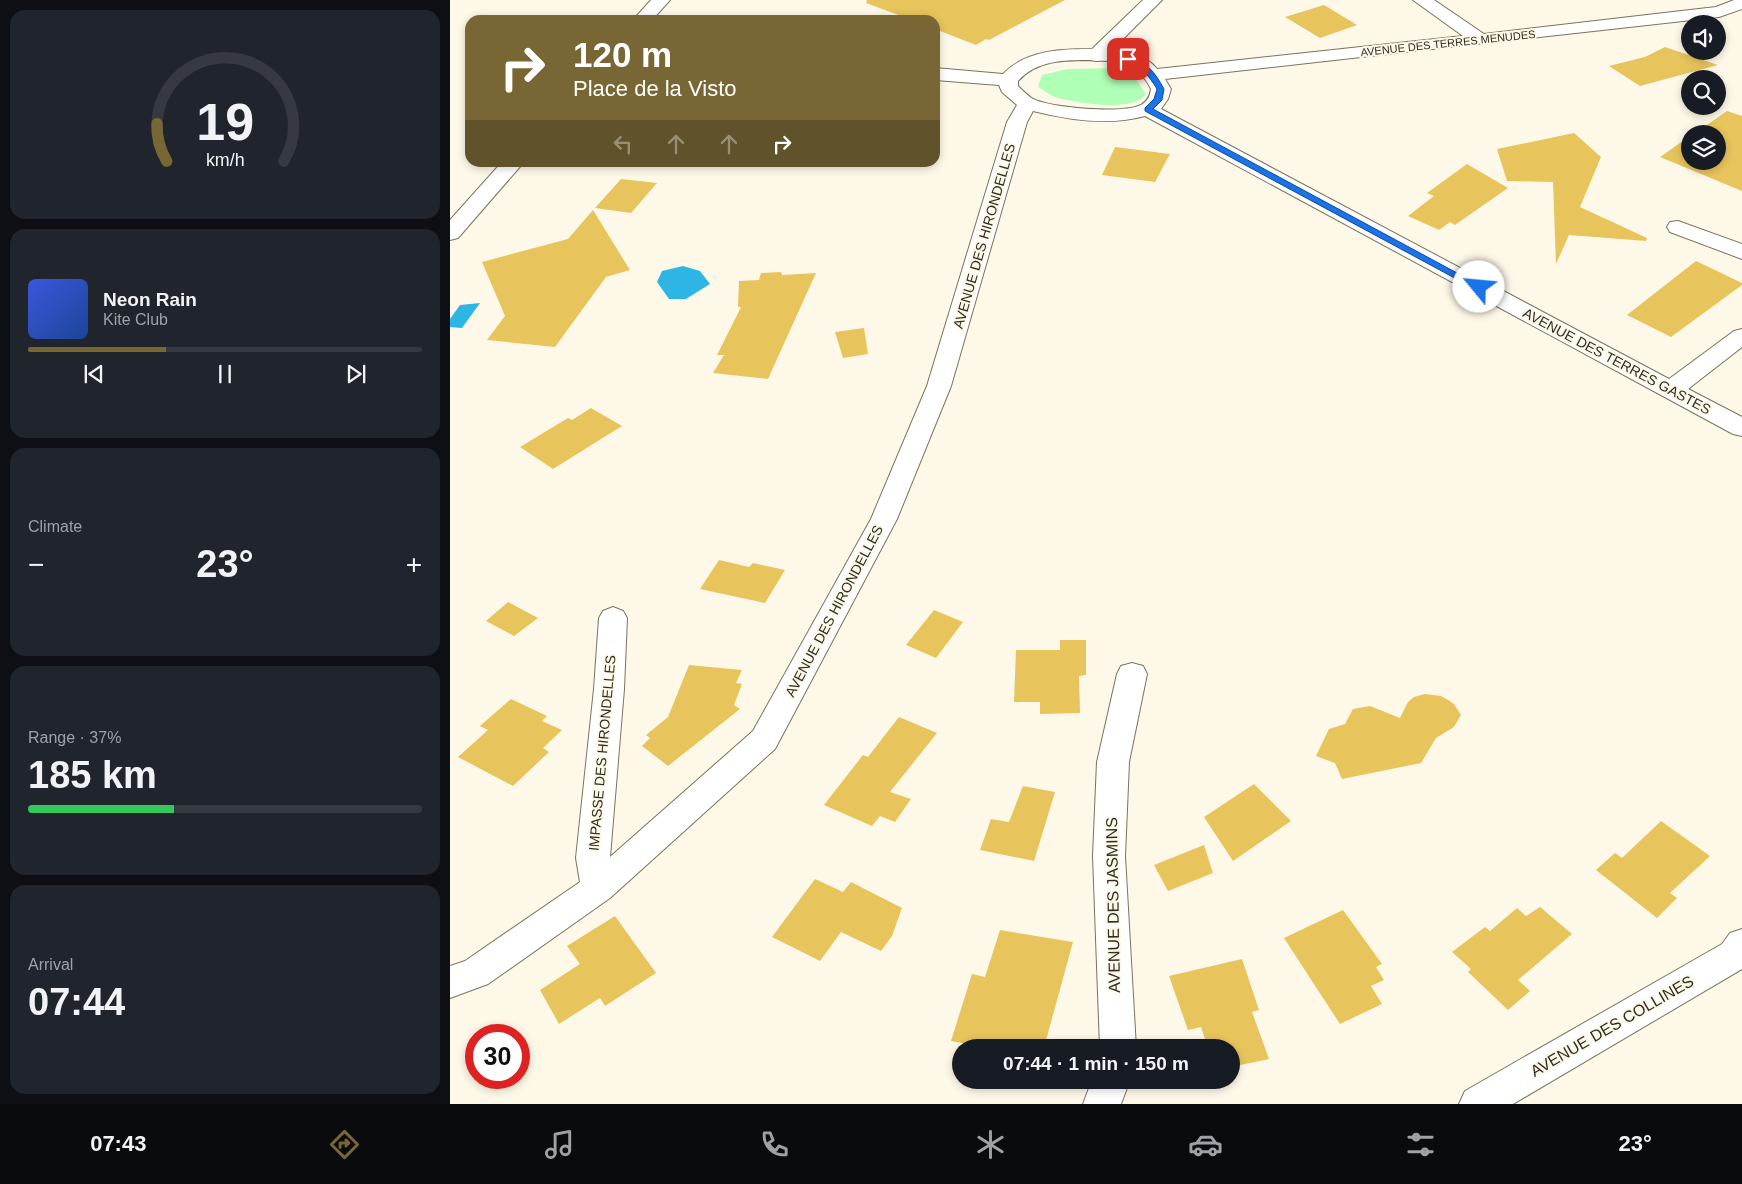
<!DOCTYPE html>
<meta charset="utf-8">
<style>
:root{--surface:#171b24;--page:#20242c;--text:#f1f3f6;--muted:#9ea1a6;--line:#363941;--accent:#786735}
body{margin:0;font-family:Arial,sans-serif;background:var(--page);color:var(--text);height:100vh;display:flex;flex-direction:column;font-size:19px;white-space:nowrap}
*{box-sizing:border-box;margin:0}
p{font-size:16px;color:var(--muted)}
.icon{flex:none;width:28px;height:28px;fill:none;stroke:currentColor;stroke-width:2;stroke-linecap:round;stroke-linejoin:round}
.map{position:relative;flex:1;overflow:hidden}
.drawer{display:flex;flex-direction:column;gap:10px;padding:10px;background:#0d0f14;width:450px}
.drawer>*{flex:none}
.guide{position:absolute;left:15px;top:15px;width:475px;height:152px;border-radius:15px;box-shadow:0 2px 8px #0003;background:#786735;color:#fff;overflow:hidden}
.controls{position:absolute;left:1231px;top:15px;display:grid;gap:10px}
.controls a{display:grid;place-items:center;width:45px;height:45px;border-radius:50%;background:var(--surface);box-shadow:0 2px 8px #0003;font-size:25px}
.speed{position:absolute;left:15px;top:1024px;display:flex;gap:10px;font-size:25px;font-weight:700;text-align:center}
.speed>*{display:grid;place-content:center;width:65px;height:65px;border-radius:50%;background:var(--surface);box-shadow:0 2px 8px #0003;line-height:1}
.speed .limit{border:8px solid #d22;background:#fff;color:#111}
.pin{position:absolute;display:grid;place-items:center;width:42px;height:42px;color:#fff;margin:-21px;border-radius:10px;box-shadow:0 2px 8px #0006}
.me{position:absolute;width:55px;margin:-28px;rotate:298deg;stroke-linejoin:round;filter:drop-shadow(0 0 4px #0008)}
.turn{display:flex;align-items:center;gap:18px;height:105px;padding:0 25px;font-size:22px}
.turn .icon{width:65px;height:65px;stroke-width:2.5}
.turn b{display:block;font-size:35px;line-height:42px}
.lanes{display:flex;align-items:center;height:48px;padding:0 25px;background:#0003;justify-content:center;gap:25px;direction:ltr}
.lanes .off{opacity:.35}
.big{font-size:38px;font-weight:600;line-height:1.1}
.drawer .tile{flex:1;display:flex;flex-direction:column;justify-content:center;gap:8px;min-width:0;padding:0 18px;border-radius:15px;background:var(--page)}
.drawer .dial{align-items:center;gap:0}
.dial svg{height:130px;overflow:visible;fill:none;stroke:var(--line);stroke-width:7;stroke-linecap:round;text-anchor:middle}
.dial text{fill:var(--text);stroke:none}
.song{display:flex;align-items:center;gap:15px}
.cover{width:60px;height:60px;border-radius:8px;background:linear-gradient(135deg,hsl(230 70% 55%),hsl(220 70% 35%))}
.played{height:5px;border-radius:2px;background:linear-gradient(90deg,var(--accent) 35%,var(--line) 35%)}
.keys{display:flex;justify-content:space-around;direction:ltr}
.heat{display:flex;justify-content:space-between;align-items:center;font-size:28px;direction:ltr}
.charge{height:8px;border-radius:4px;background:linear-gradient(90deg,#34c759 37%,var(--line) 0)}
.trip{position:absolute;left:502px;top:1039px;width:288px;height:50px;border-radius:25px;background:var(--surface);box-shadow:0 2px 8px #0003;font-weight:600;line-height:50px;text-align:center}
.tab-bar{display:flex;height:80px;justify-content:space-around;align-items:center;background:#090b0e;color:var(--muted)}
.tab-bar .icon{width:35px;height:35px}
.tab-bar .current{color:var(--accent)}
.tab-bar b{font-size:22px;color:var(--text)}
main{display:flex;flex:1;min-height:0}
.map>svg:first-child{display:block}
</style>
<main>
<section class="drawer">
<div class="tile dial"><svg viewBox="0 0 100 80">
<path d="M14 69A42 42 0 1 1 86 69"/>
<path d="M14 69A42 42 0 0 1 8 46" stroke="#786735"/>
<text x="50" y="56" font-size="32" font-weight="700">19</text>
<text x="50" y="72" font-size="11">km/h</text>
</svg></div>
<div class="tile">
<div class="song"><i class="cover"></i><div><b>Neon Rain</b><p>Kite Club</p></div></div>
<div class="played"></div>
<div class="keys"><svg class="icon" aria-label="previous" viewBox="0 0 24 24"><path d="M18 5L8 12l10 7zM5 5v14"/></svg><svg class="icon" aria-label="pause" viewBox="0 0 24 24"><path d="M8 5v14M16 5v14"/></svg><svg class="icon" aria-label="next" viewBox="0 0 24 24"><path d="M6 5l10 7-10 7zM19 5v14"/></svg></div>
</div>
<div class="tile"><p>Climate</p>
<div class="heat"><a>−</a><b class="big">23°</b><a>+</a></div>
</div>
<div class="tile"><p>Range · 37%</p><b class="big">185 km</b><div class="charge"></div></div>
<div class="tile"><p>Arrival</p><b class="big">07:44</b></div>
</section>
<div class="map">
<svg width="1292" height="1104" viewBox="0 0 1292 1104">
<rect width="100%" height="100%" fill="#fef8e8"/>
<path fill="#b0ffb6" d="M665 68 683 75 696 94C683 113 625 103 605 97 599 95 594 90 588 87L592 75 617 69Z"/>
<g fill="#2db5e4">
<polygon points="233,266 250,271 260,284 236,299 219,299 207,282 212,271"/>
<polygon points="30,303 12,328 0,327 0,319 10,305"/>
</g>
<g fill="#e7c45c">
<polygon points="417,0 615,0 539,40 536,39 526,45 485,29 485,20 462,20 416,3"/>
<polygon points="874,5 907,25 870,38 835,17"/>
<polygon points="1215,47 1268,65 1190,86 1159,66 1195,57"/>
<polygon points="1277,111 1292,116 1292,191 1210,157 1240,136 1240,161 1268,161 1268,134 1244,134"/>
<polygon points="1124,133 1151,157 1130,207 1197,238 1196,241 1119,235 1106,264 1103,182 1057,181 1047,149"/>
<polygon points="665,147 720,154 705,182 652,175"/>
<polygon points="1017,164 1058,188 1005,225 1000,222 989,230 958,216 984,196 977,193"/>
<polygon points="171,179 207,183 181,213 145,208"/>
<polygon points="143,210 180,270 156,277 105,347 37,340 55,316 32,262 118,239"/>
<polygon points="1246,261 1292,283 1292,285 1221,337 1177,315"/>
<polygon points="331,272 332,275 366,273 318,379 263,373 274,355 267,355 291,307 288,307 289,281 309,280 311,273"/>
<polygon points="414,328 418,354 393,358 385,332"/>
<polygon points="141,408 172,426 103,469 70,447 118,418 122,420"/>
<polygon points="269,560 299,567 303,563 335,570 315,603 250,589"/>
<polygon points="58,602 88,618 64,636 36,621"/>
<polygon points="484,610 513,622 486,658 456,645"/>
<polygon points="610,640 636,640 636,675 629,676 630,713 590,714 590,702 564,702 566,650 610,650"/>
<polygon points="239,665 292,670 286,683 292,684 284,705 290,709 218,766 192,746 200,738 196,735 218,717"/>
<polygon points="975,694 991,696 998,700 1004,704 1011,715 1004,727 986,738 971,763 892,779 885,763 866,756 879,729 895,724 903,709 920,706 950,718 958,702 964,697"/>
<polygon points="61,699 97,716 92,721 112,730 93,748 99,752 63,786 8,757 38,730 30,726"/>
<polygon points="449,717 487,733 440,792 461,799 445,822 430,816 422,826 374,805 413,755 418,757"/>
<polygon points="804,784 841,821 783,861 754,817"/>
<polygon points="573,786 605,792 584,861 530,850 541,819 559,822"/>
<polygon points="1211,821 1260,856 1220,893 1227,898 1207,918 1146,870 1165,853 1172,858"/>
<polygon points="754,845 763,873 718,891 704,865"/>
<polygon points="365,879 393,892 401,882 452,908 442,936 431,951 391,932 370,961 322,937"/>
<polygon points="1090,907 1122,934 1068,980 1080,991 1058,1010 1018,972 1021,969 1002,952 1035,927 1040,931 1067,908 1076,916"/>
<polygon points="893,910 932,964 926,967 934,980 921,986 932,1004 890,1024 834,938"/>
<polygon points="165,916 206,973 155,1006 150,998 109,1024 90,990 130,964 117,946"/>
<polygon points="550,930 623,942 595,1044 586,1043 585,1048 540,1048 501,1041 522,974 535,977"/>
<polygon points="792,959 809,1010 802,1012 819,1059 781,1067 781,1048 758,1048 751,1027 738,1030 719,976"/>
</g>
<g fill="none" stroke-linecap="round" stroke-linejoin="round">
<g stroke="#7b735b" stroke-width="2">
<g id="minor">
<path d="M693 0H712L662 50C679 52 696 55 707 69L1013 36 963 0H984L1034 34 1266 7 1284 0H1292V9L1269 17 715 79 721 89 718 99 711 109 1219 379 1284 331 1292 329V347L1238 389 1292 417V436L1283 434 1211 395 695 116C659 126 619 120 583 111L577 122 501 386 447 519 325 749 160 898 38 984 0 998V966L15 961 130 882 126 858 144 689 149 618 153 611 163 607 173 611 177 618 174 689 160 857 303 731 421 519 477 386 557 122 567 105 552 92 549 85 485 80V68L553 74C576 50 611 49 642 49ZM641 60C646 62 651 60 657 61 679 63 691 69 701 89 700 96 698 101 691 105 673 114 602 108 583 99 578 96 573 91 568 86V81C587 60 614 60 641 60Z"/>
<polygon points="1228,221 1292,244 1292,259 1220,232 1217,227 1220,222"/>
<polygon points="682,663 693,666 697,674 679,762 675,856 686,1048 650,1048 643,856 647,762 667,674 671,666"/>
<polygon points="1292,929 1292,969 1063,1104 1009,1104 1015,1091 1272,944 1280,933"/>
<polygon points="642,1080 680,1080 671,1104 633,1104"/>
</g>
</g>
<g stroke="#7b735b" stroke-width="2">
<g id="tertiary">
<polygon points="201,0 220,0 202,20 183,20"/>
<polygon points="52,162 74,162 8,238 0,240 0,220"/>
</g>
</g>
<use href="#minor" fill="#fff" fill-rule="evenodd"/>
<use href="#tertiary" fill="#fff" fill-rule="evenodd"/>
</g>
<path fill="#1a73e8" stroke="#114b97" d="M678 57C698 63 704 71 714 89L712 100 703 109 1033 287 1029 290 1025 289 695 111V108L704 99 707 89C698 74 691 67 676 61L674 59Z"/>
<g text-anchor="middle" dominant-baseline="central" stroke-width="4" stroke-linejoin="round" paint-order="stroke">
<g font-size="11" fill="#302d23" stroke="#fef8e8">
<text transform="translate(998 43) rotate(-6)">AVENUE DES TERRES MENUDES</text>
</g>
<g font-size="14" fill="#302d23" stroke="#fef8e8">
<text transform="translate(534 236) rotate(-74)">AVENUE DES HIRONDELLES</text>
<text transform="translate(1167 361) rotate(28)">AVENUE DES TERRES GASTES</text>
<text transform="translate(384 611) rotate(-62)">AVENUE DES HIRONDELLES</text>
<text transform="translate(152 753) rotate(-85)">IMPASSE DES HIRONDELLES</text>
</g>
<g font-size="16" fill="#302d23" stroke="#fef8e8">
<text transform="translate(663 905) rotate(-91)">AVENUE DES JASMINS</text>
<text transform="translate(1162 1026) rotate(-30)">AVENUE DES COLLINES</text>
</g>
</g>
</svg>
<div class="controls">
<a><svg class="icon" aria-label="sound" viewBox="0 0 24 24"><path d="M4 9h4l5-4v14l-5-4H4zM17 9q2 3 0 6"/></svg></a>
<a><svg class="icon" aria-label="search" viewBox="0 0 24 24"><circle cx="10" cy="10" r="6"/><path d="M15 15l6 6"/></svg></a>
<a><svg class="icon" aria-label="layers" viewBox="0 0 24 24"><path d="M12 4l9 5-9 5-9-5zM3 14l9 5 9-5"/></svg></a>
</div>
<div class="speed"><div class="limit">30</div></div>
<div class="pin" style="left:678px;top:59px;background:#d93025"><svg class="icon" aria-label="arrive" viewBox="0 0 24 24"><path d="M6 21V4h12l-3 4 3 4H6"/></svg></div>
<svg class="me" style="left:1029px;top:287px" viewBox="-20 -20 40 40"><circle r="19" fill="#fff"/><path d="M0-13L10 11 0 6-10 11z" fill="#1a73e8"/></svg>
<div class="trip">07:44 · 1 min · 150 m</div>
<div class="guide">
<div class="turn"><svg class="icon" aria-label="right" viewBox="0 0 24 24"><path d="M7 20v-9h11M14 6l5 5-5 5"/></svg><div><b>120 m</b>Place de la Visto</div></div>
<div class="lanes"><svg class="icon off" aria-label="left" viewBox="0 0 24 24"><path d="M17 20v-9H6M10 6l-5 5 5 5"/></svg><svg class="icon off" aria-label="ahead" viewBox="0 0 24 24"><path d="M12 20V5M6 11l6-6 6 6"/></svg><svg class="icon off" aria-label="ahead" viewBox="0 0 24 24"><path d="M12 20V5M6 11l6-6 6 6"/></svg><svg class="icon" aria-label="right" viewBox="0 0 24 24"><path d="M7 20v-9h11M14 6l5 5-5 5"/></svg></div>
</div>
</div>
</main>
<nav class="tab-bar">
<b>07:43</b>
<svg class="icon current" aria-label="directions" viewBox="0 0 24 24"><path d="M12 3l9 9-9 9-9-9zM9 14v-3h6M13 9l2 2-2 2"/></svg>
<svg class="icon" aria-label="music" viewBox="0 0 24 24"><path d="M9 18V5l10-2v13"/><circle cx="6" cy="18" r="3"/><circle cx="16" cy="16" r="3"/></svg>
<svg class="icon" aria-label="phone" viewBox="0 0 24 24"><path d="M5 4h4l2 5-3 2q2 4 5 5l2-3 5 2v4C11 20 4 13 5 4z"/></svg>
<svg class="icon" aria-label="climate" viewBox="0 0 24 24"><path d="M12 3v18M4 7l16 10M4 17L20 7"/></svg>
<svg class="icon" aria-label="car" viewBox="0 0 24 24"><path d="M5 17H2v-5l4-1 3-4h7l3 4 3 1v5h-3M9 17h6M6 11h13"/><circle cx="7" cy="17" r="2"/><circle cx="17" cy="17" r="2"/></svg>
<svg class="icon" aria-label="filters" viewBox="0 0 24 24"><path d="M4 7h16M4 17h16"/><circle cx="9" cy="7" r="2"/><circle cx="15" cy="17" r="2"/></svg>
<b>23°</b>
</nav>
